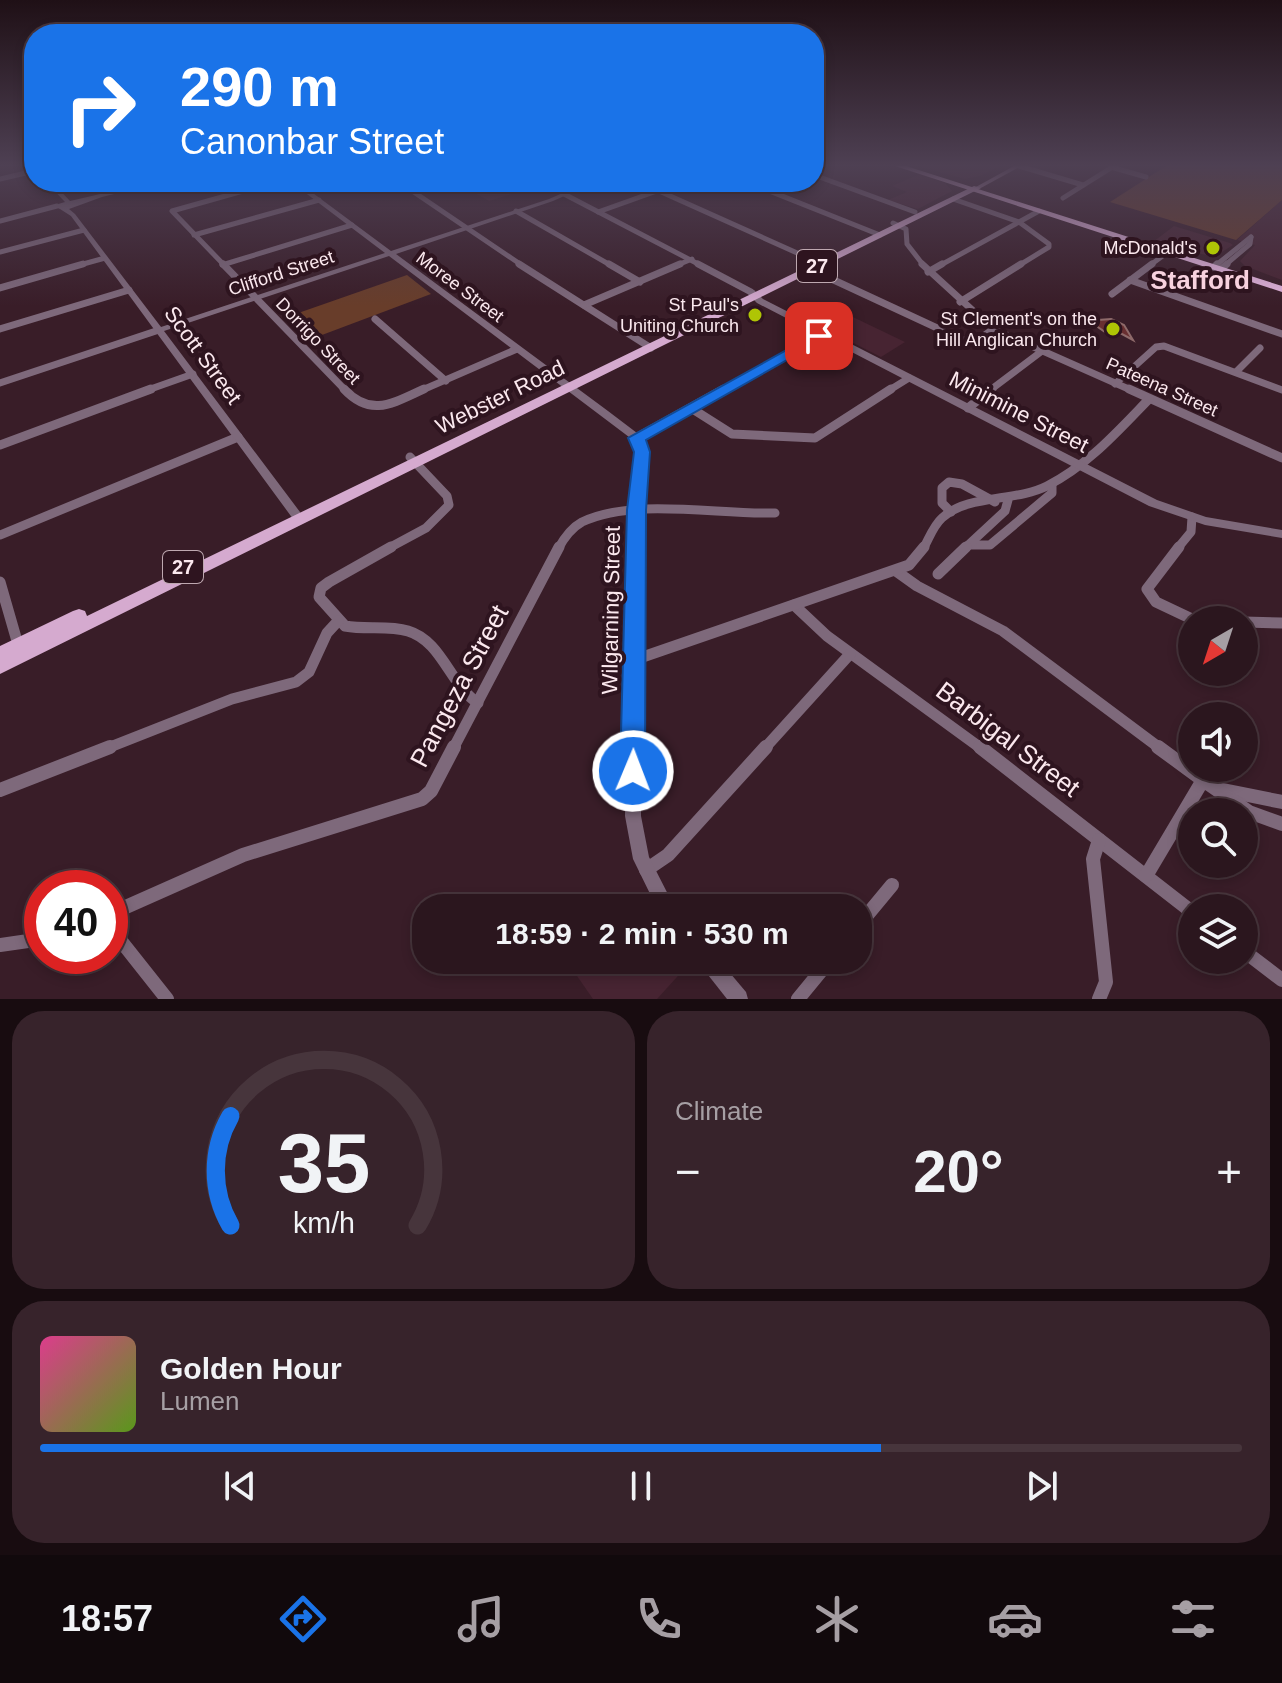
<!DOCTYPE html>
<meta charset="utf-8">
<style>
:root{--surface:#2b161e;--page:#37232b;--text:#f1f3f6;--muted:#a69fa4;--line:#47353c;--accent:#1a73e8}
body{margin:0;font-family:Arial,sans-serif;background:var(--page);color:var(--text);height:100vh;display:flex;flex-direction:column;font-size:30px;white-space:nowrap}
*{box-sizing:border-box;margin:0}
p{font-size:26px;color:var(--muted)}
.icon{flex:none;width:44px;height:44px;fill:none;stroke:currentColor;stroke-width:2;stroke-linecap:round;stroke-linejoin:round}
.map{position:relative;height:999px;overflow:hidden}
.side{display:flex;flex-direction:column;gap:12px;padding:12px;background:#180c10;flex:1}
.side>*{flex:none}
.top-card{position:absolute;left:24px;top:24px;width:800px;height:168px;border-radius:32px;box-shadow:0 4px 12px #0003,0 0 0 2px var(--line);background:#1a73e8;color:#fff;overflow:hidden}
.needle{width:52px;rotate:219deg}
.tools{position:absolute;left:1178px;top:606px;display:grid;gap:16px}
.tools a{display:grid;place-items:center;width:80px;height:80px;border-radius:50%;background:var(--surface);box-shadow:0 4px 12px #0003,0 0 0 2px var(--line);font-size:40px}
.speed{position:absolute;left:24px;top:870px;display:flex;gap:16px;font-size:40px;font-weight:700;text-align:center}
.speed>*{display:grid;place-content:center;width:104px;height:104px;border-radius:50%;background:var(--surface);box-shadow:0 4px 12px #0003,0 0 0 2px var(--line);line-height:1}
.speed .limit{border:12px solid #d22;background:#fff;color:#111}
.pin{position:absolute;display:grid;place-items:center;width:68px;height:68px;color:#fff;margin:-34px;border-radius:16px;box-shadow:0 4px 12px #0006}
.me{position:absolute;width:88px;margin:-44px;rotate:1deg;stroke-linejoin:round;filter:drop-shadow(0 0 6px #0008)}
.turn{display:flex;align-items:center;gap:28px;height:168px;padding:0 24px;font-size:36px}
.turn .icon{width:104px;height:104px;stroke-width:2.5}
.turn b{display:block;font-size:56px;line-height:68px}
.big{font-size:60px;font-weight:700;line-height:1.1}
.side .widget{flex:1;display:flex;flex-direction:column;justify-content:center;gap:12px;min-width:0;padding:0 28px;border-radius:32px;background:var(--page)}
.side .dial{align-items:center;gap:0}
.dial svg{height:208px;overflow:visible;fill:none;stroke:var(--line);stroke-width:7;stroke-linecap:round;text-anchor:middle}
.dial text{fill:var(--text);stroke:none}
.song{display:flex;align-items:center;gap:24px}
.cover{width:96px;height:96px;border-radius:12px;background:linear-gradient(135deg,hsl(330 70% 55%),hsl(90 70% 35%))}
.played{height:8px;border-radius:4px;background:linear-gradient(90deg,var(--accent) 70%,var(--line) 70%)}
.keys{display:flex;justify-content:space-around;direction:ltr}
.heat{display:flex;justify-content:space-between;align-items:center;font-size:44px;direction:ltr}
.side .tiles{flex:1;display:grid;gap:12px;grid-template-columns:1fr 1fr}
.widget:last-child{grid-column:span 2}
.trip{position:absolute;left:412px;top:894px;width:460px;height:80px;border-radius:32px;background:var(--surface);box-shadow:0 4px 12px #0003,0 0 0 2px var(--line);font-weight:700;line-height:80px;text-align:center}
.dock{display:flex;height:128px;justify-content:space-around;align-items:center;background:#11090c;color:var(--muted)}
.dock .icon{width:56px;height:56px}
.dock .active{color:var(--accent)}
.dock b{font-size:36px;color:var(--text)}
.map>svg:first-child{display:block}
</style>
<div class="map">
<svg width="1282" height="999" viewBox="0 0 1282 999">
<rect width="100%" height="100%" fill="#391d28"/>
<g fill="#472432">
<polygon points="918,166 1000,166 980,176 965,179"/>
<polygon points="920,174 945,183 952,191 918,209 888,200 907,192 892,186"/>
<polygon points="456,182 550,182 489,201"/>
<polygon points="1282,200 1282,280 1245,266 1240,261 1255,245 1237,240"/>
<polygon points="1174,226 1230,243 1233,245 1214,257 1153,242"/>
<polygon points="832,307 905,342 881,357 808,320"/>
<polygon points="566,960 680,960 686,967 657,999 593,999"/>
</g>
<g fill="#683d2a">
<polygon points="1166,166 1282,166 1282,200 1236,240 1110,202"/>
<polygon points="407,275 431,294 306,341 284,318"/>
</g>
<polygon fill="#692f31" stroke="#8e6a6a" stroke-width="2" points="1111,319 1124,325 1133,340 1122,334 1105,332 1095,325 1098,320"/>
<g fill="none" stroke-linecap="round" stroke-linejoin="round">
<g stroke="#7e697b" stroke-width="5">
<polyline points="1019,166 1083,185"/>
<polyline points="1111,167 1146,177"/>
<polyline points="814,175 915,212"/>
<polyline points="0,179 34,171"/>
<polyline points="399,182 523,266"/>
<polyline points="639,182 815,261"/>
<polyline points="747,182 880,235"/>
<polyline points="564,194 702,266"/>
<polyline points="1063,198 1114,166"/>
<polyline points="953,199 1019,222 1049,244 1049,247 1018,266"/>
<polyline points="516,211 612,266"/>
<polyline points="598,212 682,182"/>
<polyline points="0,221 57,206"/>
<polyline points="893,223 906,229 907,244 924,266"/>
<polyline points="194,235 319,200"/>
<polyline points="0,252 84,230"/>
<polyline points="222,265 352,225"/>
<polyline points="76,266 105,258"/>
<polyline points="225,266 172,211 275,182"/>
<polyline points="675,266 692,259"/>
<polyline points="939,266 1039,211"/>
<polyline points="1149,266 1168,252"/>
<polyline points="1215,266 1251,237"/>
<polyline points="1224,266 1250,244 1251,237"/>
</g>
<g stroke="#7e697b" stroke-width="7">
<polyline points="223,264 346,391"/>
<polyline points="519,264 651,348"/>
<polyline points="609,264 640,282"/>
<polyline points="698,264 751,292"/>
<polyline points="922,264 993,329 1133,391"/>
<polyline points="1214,267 1217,264"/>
<polyline points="810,269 963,340 975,342 993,329"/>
<polyline points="1221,269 1227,264"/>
<polyline points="928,272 942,264"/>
<polyline points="1130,280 1282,334"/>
<polyline points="0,288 83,264"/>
<polyline points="1112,294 1152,264"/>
<polyline points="960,302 1021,264"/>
<polyline points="584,305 680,264"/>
<polyline points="375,319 446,381"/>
<polyline points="0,329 129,290"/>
<polyline points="1236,372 1260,348"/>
<polyline points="0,383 159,330"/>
<polyline points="1115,384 1156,347 1164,346 1282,390"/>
<polyline points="145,391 193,374"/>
<polyline points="420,391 517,349"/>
<polyline points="720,391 824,334"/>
<polyline points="888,391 909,378"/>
<polyline points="989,391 1042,351"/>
</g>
<g stroke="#7e697b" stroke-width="9">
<path d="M344 389C371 418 393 403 424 389"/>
<polyline points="1129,389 1282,458"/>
<polyline points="691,408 732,434 815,438 891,389"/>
<polyline points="968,408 992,389"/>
<polyline points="636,438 724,389"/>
<polyline points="0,445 151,389"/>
<polyline points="951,512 942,503 942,488 949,482 962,484 995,502"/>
<polyline points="0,535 238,437"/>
<polyline points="969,545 990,545 1052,493 1052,484"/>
<polyline points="387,549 426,528 449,505 447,496 410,457"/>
<path d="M558 549C564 538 571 528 582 522 634 497 718 515 775 513"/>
<path d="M923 549C929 539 933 526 942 518 968 494 1015 502 1047 486 1087 466 1118 431 1149 399"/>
<polyline points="964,549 1005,511 1008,500"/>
<polyline points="1177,549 1191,532 1192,517"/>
</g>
<g stroke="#7e697b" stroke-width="11">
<path d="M391 547 329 582 321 588 319 597 345 626C366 630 388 625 408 631 442 641 450 685 478 703"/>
<polyline points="1179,547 1147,589 1156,602 1194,620"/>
<polyline points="896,571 917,586 1003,631 1161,749"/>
<polyline points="938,574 966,547"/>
<polyline points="0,582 19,648"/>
<polyline points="794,605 827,636 982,749"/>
<polyline points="1244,622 1282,623"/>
<polyline points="634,660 909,565 924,547"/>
<polyline points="105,749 232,699 296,682 309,672 327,633 338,621"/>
<polyline points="453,749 559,547"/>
<polyline points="764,749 850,654"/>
</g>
<g stroke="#7e697b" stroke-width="14">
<polyline points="980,747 1192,912"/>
<polyline points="1158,747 1203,780"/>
<polyline points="0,790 110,747"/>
<polyline points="1223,790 1282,802"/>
<polyline points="1099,840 1093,859 1106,982 1099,999"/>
<polyline points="646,870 668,855 766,747"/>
<polyline points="1146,876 1203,780 1249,812 1282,824"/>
<polyline points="114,913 121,941 167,999"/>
<polyline points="110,914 243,855 422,799 431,791 454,747"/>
<polyline points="858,926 892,885"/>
<polyline points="0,945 42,939"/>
<polyline points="1244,951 1282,980"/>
<polyline points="798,999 830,960"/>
</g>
<g fill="#7e697b" fill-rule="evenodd">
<polygon points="46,182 52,182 70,201 152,182 163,182 102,197 69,209 75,214 161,327 385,253 291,182 298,182 391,251 549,199 588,182 596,182 553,201 396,254 608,411 637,433 647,449 642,510 641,816 649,857 675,908 657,908 633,859 625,816 630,510 637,449 629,437 389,256 164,331 306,520 304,523 296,523 71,216 60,209 55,207 55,205 65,202"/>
<polygon points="748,290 754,290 763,299 1157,500 1206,517 1282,530 1282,538 1205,525 1149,506 757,303 748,294"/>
<polygon points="698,960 719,960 746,992 748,999 727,999 701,966"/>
</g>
<polygon fill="#af8eaa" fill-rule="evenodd" points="1014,166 1021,166 979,189 974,188"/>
<polygon fill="#d5aacf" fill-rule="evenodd" points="974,186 981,188 0,674 0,646 73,611 79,609 85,611 87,616"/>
<polygon fill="#e6b7e0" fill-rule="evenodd" points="895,166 906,166 1282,286 1282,292"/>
</g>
<linearGradient id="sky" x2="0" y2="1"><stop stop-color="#1f1016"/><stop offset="0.54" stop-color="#4e4053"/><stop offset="1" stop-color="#4e4053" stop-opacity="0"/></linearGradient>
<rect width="1282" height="306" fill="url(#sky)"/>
<polygon fill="#1a73e8" stroke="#114b97" stroke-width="2" points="819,332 826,336 824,339 646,440 650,452 646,510 645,771 642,780 633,783 624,780 620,771 627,510 634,452 628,438"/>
<g fill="#afc505" stroke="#2e141f" stroke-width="3">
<circle cx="1213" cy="248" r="8"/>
<circle cx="755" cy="315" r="8"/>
<circle cx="1113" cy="329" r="8"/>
</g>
<g text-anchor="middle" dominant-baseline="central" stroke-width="8" stroke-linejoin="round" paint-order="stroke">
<g font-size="18" fill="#fbe8ee" stroke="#2e141f" text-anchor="end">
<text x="1197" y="248">McDonald's</text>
<text x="739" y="305">St Paul's<tspan x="739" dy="21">Uniting Church</tspan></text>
<text x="1097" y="319">St Clement's on the<tspan x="1097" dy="21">Hill Anglican Church</tspan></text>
</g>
<g font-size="18" fill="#fbe8ee" stroke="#2e141f">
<text transform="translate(281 273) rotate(-18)">Clifford Street</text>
<text transform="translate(460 287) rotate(37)">Moree Street</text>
<text transform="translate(318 341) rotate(46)">Dorrigo Street</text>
<text transform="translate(1162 387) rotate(24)">Pateena Street</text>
</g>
<g fill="#2e141f" stroke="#bea8b0" stroke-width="2">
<rect x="797" y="250" width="40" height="32" rx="6"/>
<rect x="163" y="551" width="40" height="32" rx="6"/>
</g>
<g font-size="20" font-weight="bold" fill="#fbe8ee">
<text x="817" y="266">27</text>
<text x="183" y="567">27</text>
</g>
<g font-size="22" fill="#fbe8ee" stroke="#2e141f">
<text transform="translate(203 355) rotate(54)">Scott Street</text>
<text transform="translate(500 397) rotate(-26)">Webster Road</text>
<text transform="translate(1019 412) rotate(27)">Minimine Street</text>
<text transform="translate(611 610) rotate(-89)">Wilgarning Street</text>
</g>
<g font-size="26" font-weight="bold" fill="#f8d2df" stroke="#2e141f">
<text x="1200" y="280">Stafford</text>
</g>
<g font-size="26" fill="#fbe8ee" stroke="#2e141f">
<text transform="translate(459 686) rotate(-62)">Pangeza Street</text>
<text transform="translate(1008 739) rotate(37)">Barbigal Street</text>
</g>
</g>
</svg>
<div class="tools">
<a><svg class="needle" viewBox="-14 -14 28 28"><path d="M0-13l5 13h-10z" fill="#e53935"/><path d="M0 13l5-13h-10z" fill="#a69fa4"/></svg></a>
<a><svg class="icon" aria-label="sound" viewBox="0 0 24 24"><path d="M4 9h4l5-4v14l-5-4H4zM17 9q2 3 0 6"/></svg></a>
<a><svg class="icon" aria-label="search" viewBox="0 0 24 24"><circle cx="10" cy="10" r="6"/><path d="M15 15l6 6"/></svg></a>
<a><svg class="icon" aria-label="layers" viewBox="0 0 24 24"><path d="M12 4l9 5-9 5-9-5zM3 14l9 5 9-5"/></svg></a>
</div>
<div class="speed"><div class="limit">40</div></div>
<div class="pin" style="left:819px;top:336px;background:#d93025"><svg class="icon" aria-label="arrive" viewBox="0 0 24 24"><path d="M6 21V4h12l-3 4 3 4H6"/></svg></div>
<svg class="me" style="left:633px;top:771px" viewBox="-20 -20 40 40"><circle r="17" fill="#1a73e8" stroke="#fff" stroke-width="3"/><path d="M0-11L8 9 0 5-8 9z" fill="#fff"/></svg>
<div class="trip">18:59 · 2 min · 530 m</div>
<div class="top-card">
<div class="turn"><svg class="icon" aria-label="right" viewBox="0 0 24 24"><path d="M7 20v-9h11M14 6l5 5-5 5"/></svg><div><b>290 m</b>Canonbar Street</div></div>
</div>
</div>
<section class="side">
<div class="tiles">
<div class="widget dial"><svg viewBox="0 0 100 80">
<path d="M14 69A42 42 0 1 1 86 69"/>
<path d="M14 69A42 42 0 0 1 14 27" stroke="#1a73e8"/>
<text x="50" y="56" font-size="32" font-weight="700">35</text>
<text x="50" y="72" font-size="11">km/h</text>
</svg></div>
<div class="widget"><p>Climate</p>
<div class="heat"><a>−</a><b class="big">20°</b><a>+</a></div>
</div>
<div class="widget">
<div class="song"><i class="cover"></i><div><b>Golden Hour</b><p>Lumen</p></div></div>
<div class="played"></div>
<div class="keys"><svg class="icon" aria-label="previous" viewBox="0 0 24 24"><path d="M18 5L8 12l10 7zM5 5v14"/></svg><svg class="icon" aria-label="pause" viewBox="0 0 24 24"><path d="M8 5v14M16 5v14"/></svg><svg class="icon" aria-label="next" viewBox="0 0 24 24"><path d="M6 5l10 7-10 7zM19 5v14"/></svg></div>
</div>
</div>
</section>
<nav class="dock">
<b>18:57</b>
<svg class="icon active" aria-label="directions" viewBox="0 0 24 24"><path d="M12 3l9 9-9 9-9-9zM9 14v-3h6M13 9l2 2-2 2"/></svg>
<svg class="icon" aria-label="music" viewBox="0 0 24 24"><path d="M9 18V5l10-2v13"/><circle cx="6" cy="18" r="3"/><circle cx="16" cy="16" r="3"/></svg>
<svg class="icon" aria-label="phone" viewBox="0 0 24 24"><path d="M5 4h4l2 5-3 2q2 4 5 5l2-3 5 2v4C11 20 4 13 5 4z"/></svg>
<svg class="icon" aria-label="climate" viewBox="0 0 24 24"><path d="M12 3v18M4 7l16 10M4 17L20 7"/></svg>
<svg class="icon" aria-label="car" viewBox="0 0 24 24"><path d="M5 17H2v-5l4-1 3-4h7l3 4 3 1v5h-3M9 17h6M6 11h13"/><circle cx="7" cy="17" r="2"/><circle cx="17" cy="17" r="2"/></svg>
<svg class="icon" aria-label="filters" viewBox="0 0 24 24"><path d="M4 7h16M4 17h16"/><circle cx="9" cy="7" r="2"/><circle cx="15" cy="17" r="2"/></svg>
</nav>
